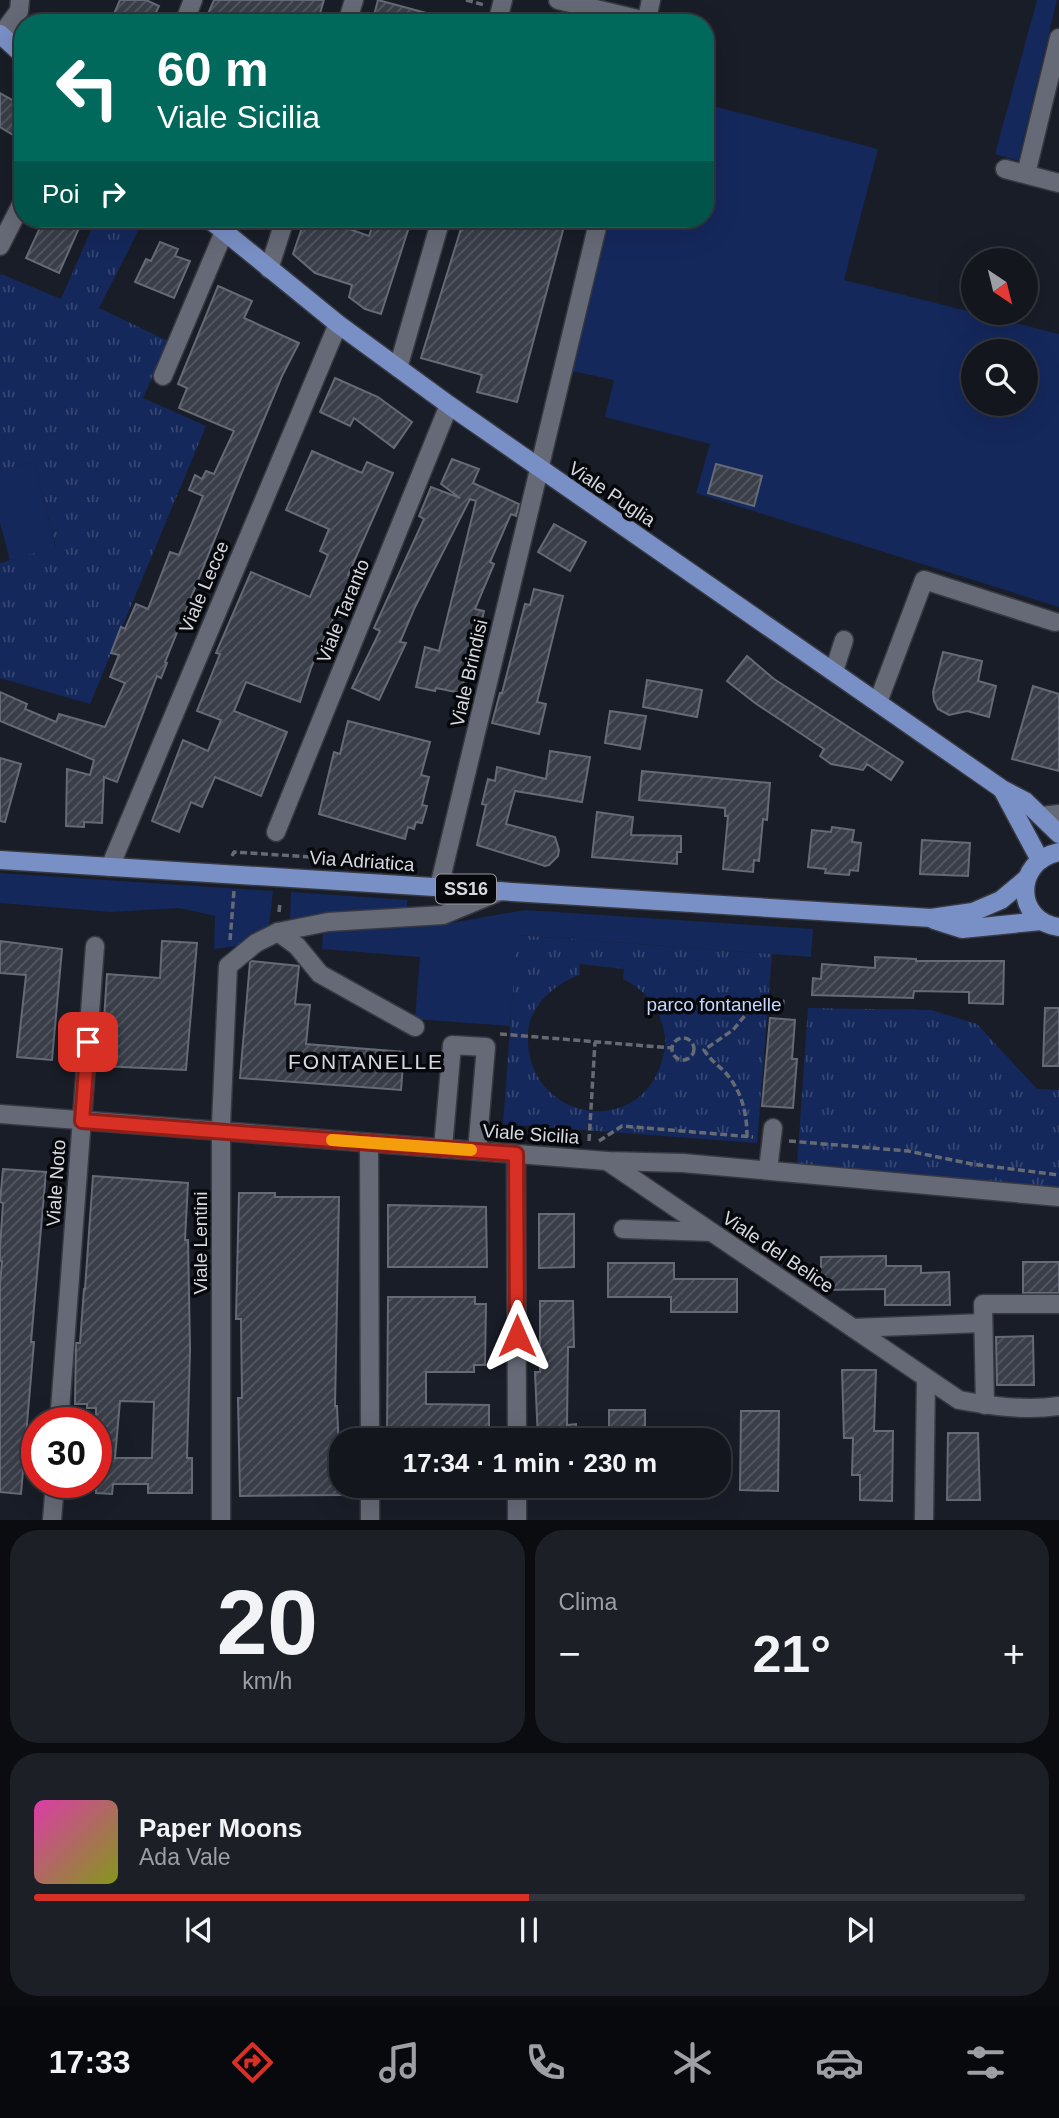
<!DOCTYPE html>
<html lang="it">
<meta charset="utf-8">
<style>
:root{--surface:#13161d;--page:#1c1f26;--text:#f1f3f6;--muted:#9d9fa4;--line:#32353b;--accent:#d93025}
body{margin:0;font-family:Arial,sans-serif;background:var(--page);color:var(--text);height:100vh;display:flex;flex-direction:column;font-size:26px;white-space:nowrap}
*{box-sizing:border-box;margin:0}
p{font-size:23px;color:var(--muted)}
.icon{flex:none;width:38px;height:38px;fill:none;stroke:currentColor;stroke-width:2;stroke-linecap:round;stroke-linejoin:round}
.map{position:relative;height:1520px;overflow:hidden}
.details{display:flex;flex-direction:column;gap:10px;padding:10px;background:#0a0c10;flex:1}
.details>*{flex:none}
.top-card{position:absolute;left:14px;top:14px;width:700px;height:214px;border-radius:28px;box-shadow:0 7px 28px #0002,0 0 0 2px var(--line);background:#00695c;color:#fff;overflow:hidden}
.needle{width:46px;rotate:145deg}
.controls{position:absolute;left:961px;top:248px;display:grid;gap:14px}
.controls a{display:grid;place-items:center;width:77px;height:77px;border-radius:50%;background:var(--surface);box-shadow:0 7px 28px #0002,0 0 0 2px var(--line);font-size:35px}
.speed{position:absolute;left:21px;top:1407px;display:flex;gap:14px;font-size:35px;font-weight:700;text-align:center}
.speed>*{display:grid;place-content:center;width:91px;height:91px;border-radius:50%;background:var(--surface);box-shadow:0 7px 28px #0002,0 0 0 2px var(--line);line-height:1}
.speed .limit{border:10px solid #d22;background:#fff;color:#111}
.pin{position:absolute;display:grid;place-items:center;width:60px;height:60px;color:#fff;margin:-30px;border-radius:14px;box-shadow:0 4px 10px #0006}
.me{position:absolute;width:77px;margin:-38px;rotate:0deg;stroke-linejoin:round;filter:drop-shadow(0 0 5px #0008)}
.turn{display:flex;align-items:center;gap:24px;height:147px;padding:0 28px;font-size:32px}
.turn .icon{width:91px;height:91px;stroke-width:2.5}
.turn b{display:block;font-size:49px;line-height:60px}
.then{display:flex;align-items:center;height:66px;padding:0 28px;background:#0003;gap:14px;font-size:26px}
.big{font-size:52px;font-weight:700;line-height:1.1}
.details .card{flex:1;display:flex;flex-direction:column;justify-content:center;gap:10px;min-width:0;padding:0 24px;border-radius:28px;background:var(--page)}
.details .dial{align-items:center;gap:0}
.dial b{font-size:91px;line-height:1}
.song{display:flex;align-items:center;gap:21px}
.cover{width:84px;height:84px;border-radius:10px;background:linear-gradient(135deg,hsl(320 70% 55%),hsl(70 70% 35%))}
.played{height:7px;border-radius:4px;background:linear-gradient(90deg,var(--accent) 50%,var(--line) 50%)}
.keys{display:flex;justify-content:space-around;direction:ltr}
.heat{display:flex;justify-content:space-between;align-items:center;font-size:38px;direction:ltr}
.details .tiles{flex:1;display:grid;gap:10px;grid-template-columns:1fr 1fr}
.card:last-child{grid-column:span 2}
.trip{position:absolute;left:329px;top:1428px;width:402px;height:70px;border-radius:28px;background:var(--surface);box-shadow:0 7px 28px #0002,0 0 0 2px var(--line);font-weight:700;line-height:70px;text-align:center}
.tab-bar{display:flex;height:112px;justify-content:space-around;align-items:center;background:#08090c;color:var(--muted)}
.tab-bar .icon{width:49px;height:49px}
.tab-bar .active{color:var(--accent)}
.tab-bar b{font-size:32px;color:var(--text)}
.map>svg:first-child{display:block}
</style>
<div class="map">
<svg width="1059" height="1520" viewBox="0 0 1059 1520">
<defs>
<pattern id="park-tufts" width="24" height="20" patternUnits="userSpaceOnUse" patternTransform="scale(1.75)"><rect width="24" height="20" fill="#15285c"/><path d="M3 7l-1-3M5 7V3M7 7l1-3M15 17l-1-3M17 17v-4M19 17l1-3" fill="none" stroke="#364773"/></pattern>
<pattern id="building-hatch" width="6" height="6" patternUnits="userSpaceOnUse" patternTransform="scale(1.75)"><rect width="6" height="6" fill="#393e49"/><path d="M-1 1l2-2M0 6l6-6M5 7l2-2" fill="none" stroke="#555963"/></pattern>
</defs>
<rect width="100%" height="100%" fill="#191d27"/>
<g fill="#15285c" fill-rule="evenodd">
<polygon points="1037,0 1057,0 1018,161 995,154"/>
<path d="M705 104 878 149 844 280 1059 334V607L696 493 710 444 605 417 614 380 572 371 610 219H705ZM973 352H1026V404H973Z"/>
<polygon points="34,462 56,548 10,560 0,523 0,470"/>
<polygon points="0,873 273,891 269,927 238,946 214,949 215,916 179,908 111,912 0,903"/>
<polygon points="291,892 407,900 407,909 320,913 290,919"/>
<polygon points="525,910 813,929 811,957 518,935 510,1026 415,1019 420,957 322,949 323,931 439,925"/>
</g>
<g fill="url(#park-tufts)" fill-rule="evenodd">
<polygon points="96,219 144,219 99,308 168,341 143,398 206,426 90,704 0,678 0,563 56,547 34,462 0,470 0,276 1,274 61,299"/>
<path d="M517 935 772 954 757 1143 503 1124ZM580 964 624 969 623 979C644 989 657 1005 663 1027 667 1041 665 1055 659 1069 631 1140 523 1117 528 1032 530 1005 555 984 579 975Z"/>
<polygon points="808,1008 931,1010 977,1024 1037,1089 1059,1090 1059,1191 797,1165"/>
</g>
<g fill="url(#building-hatch)" stroke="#656a76" stroke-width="2" fill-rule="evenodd">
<polygon points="120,0 146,0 159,6 151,23 110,23"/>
<polygon points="214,0 324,0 317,23 204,23"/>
<polygon points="378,0 445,18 444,23 372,23"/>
<polygon points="0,93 23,106 23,119 13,135 0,127"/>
<polygon points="44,219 83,219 59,273 26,258"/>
<polygon points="305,219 321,219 369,236 375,219 394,219 410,224 381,314 365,309 349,297 352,285 315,273 293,254"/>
<polygon points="464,219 566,219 517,402 477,392 482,375 421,358"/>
<polygon points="160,242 178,249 175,256 190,261 174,298 135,282 146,259 151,261"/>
<polygon points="218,286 252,301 244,318 299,343 282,376 237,484 165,662 167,663 161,678 157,676 117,782 104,777 102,823 84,822 84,827 66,826 67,769 90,775 94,760 0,721 0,692 27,704 25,709 56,722 59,714 105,727 125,683 110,677 119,655 111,653 121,627 125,629 136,604 148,609 170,552 179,555 203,496 189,490 195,475 202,479 206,471 214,474 234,431 179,408 187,388 178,384"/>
<polygon points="335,378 378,397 412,422 394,448 354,418 350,426 320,412"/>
<polygon points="312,451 362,473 367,462 393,473 348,575 357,579 340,617 335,614 311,668 300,702 246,682 234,711 287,732 261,796 215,777 202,807 191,802 179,832 152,821 183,740 208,751 221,720 197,711 220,654 216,653 251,572 310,597 328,555 320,551 329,529 286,510"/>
<polygon points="452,459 479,469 473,483 519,504 516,516 511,514 490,562 494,564 475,609 484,611 475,647 472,646 461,693 436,688 435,691 416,687 425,647 439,651 476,501 470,499 414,609 400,642 406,643 379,700 352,688 380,631 374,628 424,519 419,516 431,487 460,498 441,484"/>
<polygon points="716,464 762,476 754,506 708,493"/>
<polygon points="554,524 586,542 570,571 538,552"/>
<polygon points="534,589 563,596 537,702 546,704 539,734 492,723 500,693 502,693 525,604 530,605"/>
<polygon points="943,652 982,661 978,681 996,686 989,717 967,711 949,715 938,709 934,701 933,692"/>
<polygon points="747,656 774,679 903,762 891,780 867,764 863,770 831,764 820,756 824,749 755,703 727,681"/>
<polygon points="647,680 702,690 697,717 643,707"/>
<polygon points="1033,686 1059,694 1059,771 1012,759"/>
<polygon points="610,711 646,716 640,749 605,743"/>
<polygon points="348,721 430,742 421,775 429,777 422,805 427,806 422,823 416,822 414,829 408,827 405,839 319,814 334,752 340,754"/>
<polygon points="550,751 590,757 582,802 515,791 506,824 555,837 559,850 558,856 549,865 545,866 477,845 486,805 482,804 488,779 495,781 497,767 546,779"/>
<polygon points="0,758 21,764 5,822 0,821"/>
<polygon points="642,771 770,783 767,820 763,819 759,861 754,860 753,872 723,869 728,816 725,816 725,808 639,800"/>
<polygon points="597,812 633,817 631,835 681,836 681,852 677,852 677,864 592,857"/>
<polygon points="832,827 854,830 852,842 861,843 858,871 850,870 849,875 825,873 826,869 808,867 812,830 831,832"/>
<polygon points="922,840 970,843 968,876 920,874"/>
<polygon points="0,941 62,949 52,1060 17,1057 26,975 0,973"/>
<polygon points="162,941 197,943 186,1070 101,1066 107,974 160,978"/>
<polygon points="875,957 916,959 916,961 1004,961 1003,1004 969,1003 969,992 914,991 913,998 812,995 813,978 821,979 822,964 875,968"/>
<polygon points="252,961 299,966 295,1004 310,1005 306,1044 404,1052 401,1090 240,1078 250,962"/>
<polygon points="1045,1008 1059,1008 1059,1066 1043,1066"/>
<polygon points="770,1018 795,1020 792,1059 797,1059 793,1108 762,1106"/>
<polygon points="3,1169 46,1172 31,1342 34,1342 21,1494 0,1492 0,1284 2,1261 0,1261 0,1248 3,1203 0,1202"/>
<path d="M93 1176 188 1183 185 1240H188L190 1349 187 1458H192V1493H148V1484H113L112 1494 96 1493V1408H87V1404H75L76 1343H80L84 1289H85ZM120 1401 154 1402 152 1458H115Z"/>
<polygon points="239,1193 275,1193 275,1197 339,1197 335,1406 337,1406 341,1495 240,1496 238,1398 242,1398 241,1319 236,1319"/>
<polygon points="388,1205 486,1207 487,1267 388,1267"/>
<polygon points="539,1214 574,1214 574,1267 539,1268"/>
<polygon points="886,1256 886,1266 921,1266 921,1273 949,1272 950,1305 885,1305 885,1289 821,1290 821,1257"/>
<rect x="1023" y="1262" width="36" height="31"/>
<polygon points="608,1263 674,1263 674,1279 737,1279 737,1312 671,1312 671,1297 608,1297"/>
<polygon points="388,1297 475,1297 475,1304 486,1304 485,1365 474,1365 474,1372 426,1372 426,1404 489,1405 489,1434 423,1433 422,1440 387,1440"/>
<polygon points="540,1301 573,1301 574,1347 568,1347 567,1425 576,1424 576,1440 538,1440 535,1372 540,1372"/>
<polygon points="1033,1336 1034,1385 997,1385 996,1337"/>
<polygon points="842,1370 876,1370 874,1431 893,1431 892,1501 860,1500 860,1475 852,1475 853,1438 844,1438"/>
<rect x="609" y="1410" width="36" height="30"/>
<polygon points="741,1411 779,1411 778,1491 740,1490"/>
<polygon points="948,1433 978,1433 980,1500 947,1500"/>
</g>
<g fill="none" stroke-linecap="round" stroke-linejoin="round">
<g stroke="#373942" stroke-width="21">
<g id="minor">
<polyline points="558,0 646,21"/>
<polyline points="184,23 193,0"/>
<polyline points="347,23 354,0"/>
<polyline points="497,23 503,0"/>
<polyline points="646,23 651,0"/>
<polyline points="1,35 19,11 20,0"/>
<polyline points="1005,169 1059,183"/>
<polyline points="1026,174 1059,38"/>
<polyline points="0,246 23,201"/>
<polyline points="269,269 285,219"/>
<polyline points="398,368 441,219"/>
<polyline points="163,376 224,232"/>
<polyline points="834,671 844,640"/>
<polyline points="878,702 924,580 1055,622"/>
<polyline points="1041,816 1059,814"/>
<polyline points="276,832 449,405"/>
<polyline points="110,867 338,324"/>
<polyline points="439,887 599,219"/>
<polyline points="278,932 297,946 320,974 415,1027"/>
<polyline points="0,1114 607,1161 683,1163 1059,1197"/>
<polyline points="369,1143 370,1440"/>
<polyline points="443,1148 452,1045 486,1047 477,1151"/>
<polyline points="516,1154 517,1440"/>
<path d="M607 1161 959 1400C991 1406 1026 1411 1059 1406"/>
<polyline points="768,1170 773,1128"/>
<polyline points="623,1229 711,1232"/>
<polyline points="853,1328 983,1323"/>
<polyline points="985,1405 983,1304 1059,1304"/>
<polyline points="59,1423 95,946"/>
<polyline points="370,1486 370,1520"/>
<polyline points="517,1486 517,1520"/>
<polyline points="52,1520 55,1482"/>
<polyline points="221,1520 221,1125 228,966 256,943 278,932 328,922 443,915 501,891"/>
<polyline points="924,1520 926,1378"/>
</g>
</g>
<g stroke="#373942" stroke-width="21">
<g id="major">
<polyline points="0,34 23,55"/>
<polyline points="209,219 338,324 449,405 1002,789 1025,801 1059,834"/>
<polyline points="1002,789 1040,860"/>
<path d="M1059 852C1014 861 1014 921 1059 927"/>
<polyline points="0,860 931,918 973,912 1001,900 1026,879"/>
<polyline points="934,920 962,929 1041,921"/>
</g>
</g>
<g stroke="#666a72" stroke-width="3.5" stroke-dasharray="7 3.5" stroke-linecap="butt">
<polyline points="466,0 484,5"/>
<polyline points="519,14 554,23"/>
<polyline points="232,856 234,852 326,858 329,864"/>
<polyline points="279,912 280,903"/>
<polyline points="230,940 234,891"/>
<polyline points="500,1034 672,1048"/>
<circle cx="683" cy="1049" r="11"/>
<path d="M747 1137C747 1111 741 1089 723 1070 716 1064 709 1058 704 1050L733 1030 756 1002 762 1000 783 1001 782 1008"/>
<polyline points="589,1141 595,1042"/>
<polyline points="599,1141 622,1126 753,1137"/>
<polyline points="789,1141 908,1151 972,1164 1059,1175"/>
</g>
<use href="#minor" stroke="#656a76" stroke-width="18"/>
<use href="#major" stroke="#7990c6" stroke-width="18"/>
</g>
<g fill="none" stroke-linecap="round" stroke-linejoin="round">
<g stroke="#8d1f18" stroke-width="18">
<polyline id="route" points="88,1042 82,1121 516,1154 517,1336"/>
</g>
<use href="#route" stroke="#d93025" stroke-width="12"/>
<polyline stroke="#f59e0b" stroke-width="12" points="332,1140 471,1150"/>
</g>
<g text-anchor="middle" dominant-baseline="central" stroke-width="7" stroke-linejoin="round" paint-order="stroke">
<rect fill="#06080c" stroke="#989aa0" stroke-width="2" x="436" y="874.5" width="60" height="29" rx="5"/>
<g font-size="18" font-weight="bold" fill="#d6d9e0">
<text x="466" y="889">SS16</text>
</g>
<g font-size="19" fill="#d6d9e0" stroke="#06080c">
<text transform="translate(612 494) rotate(34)">Viale Puglia</text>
<text transform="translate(204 587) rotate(-67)">Viale Lecce</text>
<text transform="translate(343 611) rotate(-68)">Viale Taranto</text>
<text transform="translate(469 673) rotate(-77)">Viale Brindisi</text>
<text transform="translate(362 861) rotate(4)">Via Adriatica</text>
<text transform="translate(531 1134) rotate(4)">Viale Sicilia</text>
<text transform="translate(56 1183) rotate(-86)">Viale Noto</text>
<text transform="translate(200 1243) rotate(-90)">Viale Lentini</text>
<text transform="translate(778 1252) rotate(34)">Viale del Belice</text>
</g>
<g font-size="19" fill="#c5d7fe" stroke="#06080c">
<text x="714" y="1004">parco fontanelle</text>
</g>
<g font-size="21" letter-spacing="2" fill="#d6d9e0" stroke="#06080c">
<text x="366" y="1061">FONTANELLE</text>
</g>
</g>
</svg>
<div class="controls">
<a><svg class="needle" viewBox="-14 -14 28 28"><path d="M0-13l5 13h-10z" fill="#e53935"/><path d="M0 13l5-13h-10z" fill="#9d9fa4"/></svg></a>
<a><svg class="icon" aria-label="search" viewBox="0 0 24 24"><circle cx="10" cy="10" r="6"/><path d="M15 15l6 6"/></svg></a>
</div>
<div class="speed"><div class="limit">30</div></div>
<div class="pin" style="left:88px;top:1042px;background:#d93025"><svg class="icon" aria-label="arrive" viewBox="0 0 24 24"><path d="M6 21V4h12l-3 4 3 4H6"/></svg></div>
<svg class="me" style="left:517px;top:1336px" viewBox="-20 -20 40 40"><path d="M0-17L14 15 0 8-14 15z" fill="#d93025" stroke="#fff" stroke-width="4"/></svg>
<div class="trip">17:34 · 1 min · 230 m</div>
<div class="top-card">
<div class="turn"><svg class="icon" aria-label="left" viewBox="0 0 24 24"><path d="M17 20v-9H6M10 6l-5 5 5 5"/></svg><div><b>60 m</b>Viale Sicilia</div></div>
<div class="then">Poi<svg class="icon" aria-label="right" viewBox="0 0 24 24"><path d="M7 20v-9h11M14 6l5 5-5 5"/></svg></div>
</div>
</div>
<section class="details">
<div class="tiles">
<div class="card dial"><b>20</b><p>km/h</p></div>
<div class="card"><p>Clima</p>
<div class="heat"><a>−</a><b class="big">21°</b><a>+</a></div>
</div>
<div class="card">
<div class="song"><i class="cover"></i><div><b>Paper Moons</b><p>Ada Vale</p></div></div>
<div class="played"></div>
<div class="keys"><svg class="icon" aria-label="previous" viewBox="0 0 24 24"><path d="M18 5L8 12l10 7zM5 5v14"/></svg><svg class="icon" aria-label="pause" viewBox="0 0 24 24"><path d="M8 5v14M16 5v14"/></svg><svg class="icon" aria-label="next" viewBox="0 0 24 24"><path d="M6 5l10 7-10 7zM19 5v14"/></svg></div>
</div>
</div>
</section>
<nav class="tab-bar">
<b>17:33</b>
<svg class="icon active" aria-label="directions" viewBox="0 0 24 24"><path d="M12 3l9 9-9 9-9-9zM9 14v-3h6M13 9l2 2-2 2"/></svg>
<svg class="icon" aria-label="music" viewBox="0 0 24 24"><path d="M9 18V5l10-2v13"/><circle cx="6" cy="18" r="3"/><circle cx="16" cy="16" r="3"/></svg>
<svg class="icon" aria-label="phone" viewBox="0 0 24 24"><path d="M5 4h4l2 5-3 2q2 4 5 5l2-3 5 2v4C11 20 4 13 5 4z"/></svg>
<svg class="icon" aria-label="climate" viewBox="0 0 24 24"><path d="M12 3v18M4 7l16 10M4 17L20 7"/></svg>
<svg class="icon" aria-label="car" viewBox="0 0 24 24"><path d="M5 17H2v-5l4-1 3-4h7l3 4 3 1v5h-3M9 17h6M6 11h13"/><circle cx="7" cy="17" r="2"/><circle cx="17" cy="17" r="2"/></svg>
<svg class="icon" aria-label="filters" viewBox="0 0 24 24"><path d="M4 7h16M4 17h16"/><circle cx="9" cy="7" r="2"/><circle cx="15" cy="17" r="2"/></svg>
</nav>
